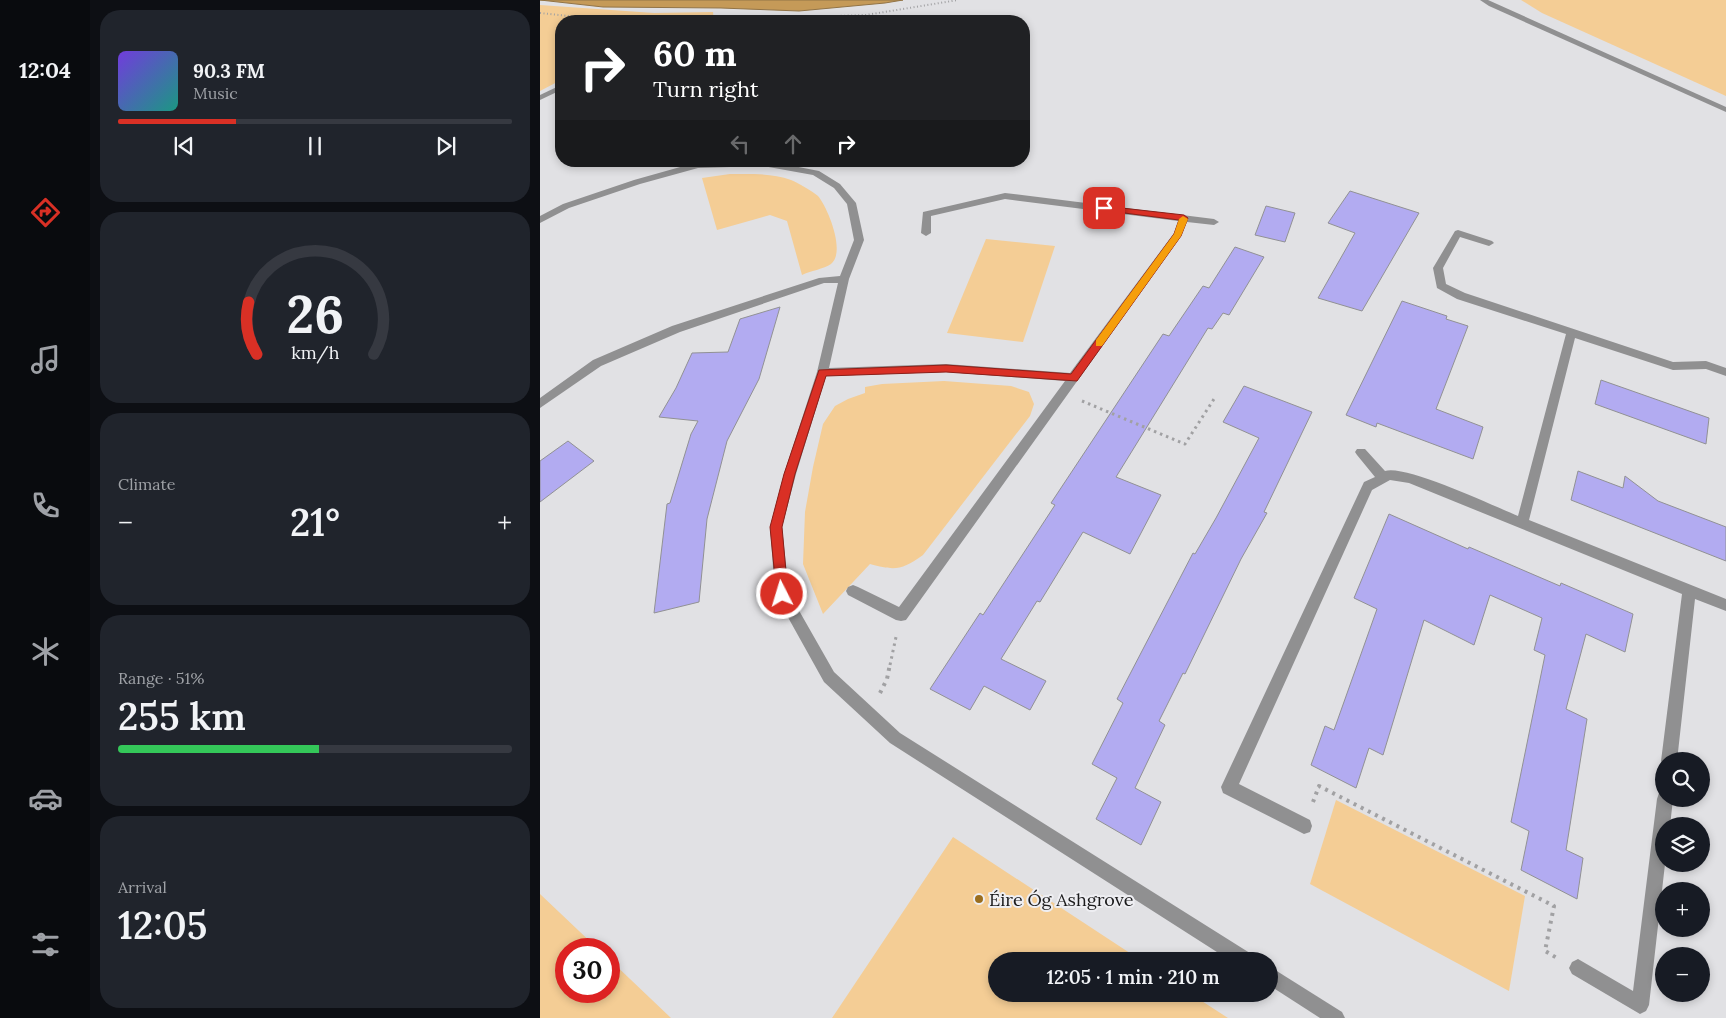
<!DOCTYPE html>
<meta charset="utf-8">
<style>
:root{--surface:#171b24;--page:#20242c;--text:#f1f3f6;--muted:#9ea1a6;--line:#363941;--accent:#d93025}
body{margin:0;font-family:Lora,serif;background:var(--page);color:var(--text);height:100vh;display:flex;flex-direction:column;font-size:19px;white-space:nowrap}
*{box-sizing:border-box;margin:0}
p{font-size:16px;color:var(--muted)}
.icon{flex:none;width:28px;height:28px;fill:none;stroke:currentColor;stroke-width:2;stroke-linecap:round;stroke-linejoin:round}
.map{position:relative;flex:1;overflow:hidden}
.drawer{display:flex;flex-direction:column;gap:10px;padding:10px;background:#0d0f14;width:450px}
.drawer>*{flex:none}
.top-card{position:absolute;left:15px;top:15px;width:475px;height:152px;border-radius:20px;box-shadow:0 2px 8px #0003;background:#202124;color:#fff;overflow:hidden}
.tools{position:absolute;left:1115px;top:752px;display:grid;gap:10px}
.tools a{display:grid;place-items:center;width:55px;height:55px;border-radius:50%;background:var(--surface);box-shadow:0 2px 8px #0003;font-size:25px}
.speed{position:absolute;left:15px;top:938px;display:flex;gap:10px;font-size:25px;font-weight:700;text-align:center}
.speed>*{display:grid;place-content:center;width:65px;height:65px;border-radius:50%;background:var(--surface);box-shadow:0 2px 8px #0003;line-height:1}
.speed .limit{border:8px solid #d22;background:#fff;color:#111}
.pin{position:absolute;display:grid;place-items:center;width:42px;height:42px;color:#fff;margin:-21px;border-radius:10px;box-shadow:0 2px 8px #0006}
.me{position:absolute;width:55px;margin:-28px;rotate:355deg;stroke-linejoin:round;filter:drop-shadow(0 0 4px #0008)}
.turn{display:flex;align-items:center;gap:18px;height:105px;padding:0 15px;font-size:22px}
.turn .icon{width:65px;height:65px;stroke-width:2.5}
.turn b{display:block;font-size:35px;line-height:42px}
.lanes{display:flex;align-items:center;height:48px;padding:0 15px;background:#0003;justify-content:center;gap:25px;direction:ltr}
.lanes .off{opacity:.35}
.big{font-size:38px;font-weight:600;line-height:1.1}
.drawer .card{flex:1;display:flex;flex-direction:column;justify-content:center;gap:8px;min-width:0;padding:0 18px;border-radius:20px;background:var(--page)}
.drawer .dial{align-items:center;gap:0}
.dial svg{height:130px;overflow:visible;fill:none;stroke:var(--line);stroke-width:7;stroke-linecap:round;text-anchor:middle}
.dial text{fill:var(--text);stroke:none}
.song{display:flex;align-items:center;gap:15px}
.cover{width:60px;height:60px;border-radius:8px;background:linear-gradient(135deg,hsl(260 70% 55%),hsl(170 70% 35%))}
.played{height:5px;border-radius:2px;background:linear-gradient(90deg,var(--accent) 30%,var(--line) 30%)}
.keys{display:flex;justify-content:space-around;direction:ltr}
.heat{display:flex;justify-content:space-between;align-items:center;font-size:28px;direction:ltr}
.charge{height:8px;border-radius:4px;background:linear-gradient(90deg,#34c759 51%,var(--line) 0)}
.trip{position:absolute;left:448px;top:952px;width:290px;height:50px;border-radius:25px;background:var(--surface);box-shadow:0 2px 8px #0003;font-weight:600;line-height:50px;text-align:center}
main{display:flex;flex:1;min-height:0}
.tabs{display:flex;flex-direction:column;width:90px;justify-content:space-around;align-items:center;background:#090b0e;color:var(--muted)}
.tabs .icon{width:35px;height:35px}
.tabs .active{color:var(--accent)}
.tabs b{font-size:22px;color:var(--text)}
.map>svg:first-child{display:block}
</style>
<main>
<nav class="tabs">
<b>12:04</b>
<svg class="icon active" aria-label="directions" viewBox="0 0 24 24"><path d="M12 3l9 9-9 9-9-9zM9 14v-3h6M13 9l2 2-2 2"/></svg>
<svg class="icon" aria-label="music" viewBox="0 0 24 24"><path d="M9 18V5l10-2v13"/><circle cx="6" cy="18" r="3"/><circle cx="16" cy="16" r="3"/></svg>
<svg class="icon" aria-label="phone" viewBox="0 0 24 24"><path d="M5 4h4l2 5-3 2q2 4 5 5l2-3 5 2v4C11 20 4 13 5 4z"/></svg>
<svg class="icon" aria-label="climate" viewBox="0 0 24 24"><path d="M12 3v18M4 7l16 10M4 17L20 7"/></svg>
<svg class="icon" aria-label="car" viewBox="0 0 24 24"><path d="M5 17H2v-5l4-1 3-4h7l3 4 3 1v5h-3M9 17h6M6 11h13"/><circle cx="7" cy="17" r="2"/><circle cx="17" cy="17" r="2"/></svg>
<svg class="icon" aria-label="filters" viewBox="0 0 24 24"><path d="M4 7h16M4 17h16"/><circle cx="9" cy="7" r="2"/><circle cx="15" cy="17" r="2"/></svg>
</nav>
<section class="drawer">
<div class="card">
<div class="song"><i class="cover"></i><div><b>90.3 FM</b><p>Music</p></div></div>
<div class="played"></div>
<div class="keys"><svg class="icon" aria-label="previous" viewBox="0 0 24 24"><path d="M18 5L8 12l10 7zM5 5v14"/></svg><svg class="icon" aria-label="pause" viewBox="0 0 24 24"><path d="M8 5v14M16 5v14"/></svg><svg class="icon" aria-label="next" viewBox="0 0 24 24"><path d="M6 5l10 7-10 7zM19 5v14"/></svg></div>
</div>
<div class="card dial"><svg viewBox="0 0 100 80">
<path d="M14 69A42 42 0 1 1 86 69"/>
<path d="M14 69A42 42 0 0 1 9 37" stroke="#d93025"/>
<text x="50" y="56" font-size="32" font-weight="700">26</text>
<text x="50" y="72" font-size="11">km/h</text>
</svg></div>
<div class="card"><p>Climate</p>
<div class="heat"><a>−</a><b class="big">21°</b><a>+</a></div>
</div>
<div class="card"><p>Range · 51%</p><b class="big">255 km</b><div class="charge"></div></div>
<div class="card"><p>Arrival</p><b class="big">12:05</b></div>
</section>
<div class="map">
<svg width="1186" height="1018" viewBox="0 0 1186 1018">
<rect width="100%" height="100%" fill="#e1e1e4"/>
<g fill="#f4cd95">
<polygon points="981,0 1186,0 1186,96 1002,13"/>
<polygon points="0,5 114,13 173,12 174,21 21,21 21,80 0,91"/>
<path d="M190 174C210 174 232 173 251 180 258 183 272 191 278 196 288 208 306 252 291 264 284 269 270 271 262 275L247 221 230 215 177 230 162 178Z"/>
<polygon points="446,239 515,246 483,342 407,333"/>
<path d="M404 381 471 386 489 392 494 404 490 416 383 555C362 570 355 571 330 564L283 614 263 564 265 512 273 467 283 424 295 406 308 399 325 393V387L342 384Z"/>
<polygon points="796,800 985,896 969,991 770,884"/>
<polygon points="413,837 602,961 456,961 456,994 651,994 688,1018 292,1018"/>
<polygon points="0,894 58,949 26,949 26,991 69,991 69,959 131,1018 0,1018"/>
</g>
<polygon fill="#c59a58" stroke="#927446" points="0,0 363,0 345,3 259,11 181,8 63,7"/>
<g fill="#b2abf1" stroke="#919194">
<polygon points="810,191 879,213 822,311 778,298 815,233 788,223"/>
<polygon points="726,206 755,213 745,242 715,235"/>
<polygon points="695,247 724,257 689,315 683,313 672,329 668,328 576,477 621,495 590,554 543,532 500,602 497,601 461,659 506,681 490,710 444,686 430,710 390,689 440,613 443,615 515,505 511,503 623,334 629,336 663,286 669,288"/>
<polygon points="862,301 907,316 906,319 928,326 896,409 943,427 933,459 837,423 836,427 806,415"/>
<polygon points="240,307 219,379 187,441 167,519 159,602 114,613 127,504 130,503 151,434 158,421 119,417 136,388 152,353 188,352 200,319"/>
<polygon points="1061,380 1169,418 1166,444 1055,404"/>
<polygon points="704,386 772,412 724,512 727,513 701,559 645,674 643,673 619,721 625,725 595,788 621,802 601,845 556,819 577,778 552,764 583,703 577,699 653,553 655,554 676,518 719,438 683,422"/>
<polygon points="28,441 54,461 0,502 0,461"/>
<polygon points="1038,471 1083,488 1085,476 1118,501 1186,527 1186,561 1031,500"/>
<polygon points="849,514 928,549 929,547 1020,586 1021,583 1093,614 1085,652 1046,634 1026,709 1047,719 1026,850 1043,858 1037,899 981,870 989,831 971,822 1005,655 994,650 1002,618 950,595 934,645 884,620 843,755 829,748 816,788 771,765 785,726 794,730 837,609 814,598"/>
</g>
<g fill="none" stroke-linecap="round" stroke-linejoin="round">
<polyline stroke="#a1a1a3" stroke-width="2" stroke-dasharray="1 2.5" stroke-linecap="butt" points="0,13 47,18 207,19 326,15 418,0"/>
<g stroke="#a1a1a3" stroke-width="3" stroke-dasharray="2.5 4" stroke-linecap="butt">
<polyline points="542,401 645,444 674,399"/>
<polyline points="350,665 356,637"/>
</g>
<g stroke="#a1a1a3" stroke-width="4" stroke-dasharray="3 5" stroke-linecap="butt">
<polyline points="340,693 347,679 350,664"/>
<polyline points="773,802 779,786 1014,906 1005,951 1017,958"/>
</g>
<g fill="#909091" fill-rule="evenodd">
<polygon points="940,0 948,0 1186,107 1186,112 949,6"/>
<polygon points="21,85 21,90 0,100 0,95"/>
<polygon points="228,161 279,171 300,184 316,203 324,240 309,279 289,368 406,364 530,373 634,233 638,221 465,199 391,216 391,233 386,236 381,233 383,212 465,193 674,219 679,222 674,225 647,222 641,236 366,620 361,621 356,620 308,595 306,591 308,587 313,585 318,587 359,607 525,381 406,372 286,376 256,474 242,527 249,593 294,672 360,733 713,955 716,961 691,961 350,743 284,682 235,594 230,527 244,474 277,372 298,283 284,283 140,332 61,366 0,408 0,398 53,360 132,326 279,278 300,276 314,240 307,204 294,188 273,175 223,166 158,168 100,184 29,208 0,223 0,216 23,204 94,180 158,162"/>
<path d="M918 230 952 241 954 243 949 246 920 237 903 268 906 284 925 293 1133 362 1166 361 1186 368V376L1166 369 1133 370 1035 338 989 520 1186 599V611L1155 599 1137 761H1124V766L1121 761 1142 594 869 483 850 480 832 490 699 784 770 820 772 826 770 832 764 834 683 793 681 787 824 482 835 477 817 455 815 452 817 449H825L845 471C865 464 954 506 978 516L1026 334 917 299 897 288 893 268 915 231Z"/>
<polygon points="1124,792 1124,799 1133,799 1130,826 1124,826 1124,864 1125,864 1109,1005 1106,1011 1100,1014 1032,974 1029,968 1032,962 1038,959 1093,991 1117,799 1119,793"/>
<polygon points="729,966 802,1012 805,1018 780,1018 729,985"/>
</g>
</g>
<polygon fill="#d93025" stroke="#8d1f18" points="564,206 644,215 648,218 641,236 537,381 406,372 286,376 255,474 242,527 248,594 246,598 242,600 237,598 230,527 244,474 279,370 406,365 531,374 634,234 639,220 561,210 560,208"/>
<polygon fill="#f59e0b" points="643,216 648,219 641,236 562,346 556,346 556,340 634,234 639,219"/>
<circle fill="#9b6e1e" stroke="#eeeef2" stroke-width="2" cx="439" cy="899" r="5"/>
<g text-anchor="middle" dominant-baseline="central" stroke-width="4" stroke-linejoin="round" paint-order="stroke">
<g font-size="18" fill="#1b1b1c" stroke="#eeeef2" text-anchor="start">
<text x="449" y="899">Éire Óg Ashgrove</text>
</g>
</g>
</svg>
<div class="tools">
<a><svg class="icon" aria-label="search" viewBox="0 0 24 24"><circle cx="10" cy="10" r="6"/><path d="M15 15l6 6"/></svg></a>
<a><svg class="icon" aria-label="layers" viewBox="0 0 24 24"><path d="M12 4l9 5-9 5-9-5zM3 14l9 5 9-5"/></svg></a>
<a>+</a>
<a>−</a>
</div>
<div class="speed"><div class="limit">30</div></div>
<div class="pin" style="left:564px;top:208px;background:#d93025"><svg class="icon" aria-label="arrive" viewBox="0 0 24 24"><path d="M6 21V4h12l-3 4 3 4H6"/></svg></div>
<svg class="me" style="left:242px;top:594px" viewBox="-20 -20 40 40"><circle r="17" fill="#d93025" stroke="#fff" stroke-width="3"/><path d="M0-11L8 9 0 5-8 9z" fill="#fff"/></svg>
<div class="trip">12:05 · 1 min · 210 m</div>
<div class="top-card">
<div class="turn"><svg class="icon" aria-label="right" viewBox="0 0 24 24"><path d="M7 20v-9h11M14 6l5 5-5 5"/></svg><div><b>60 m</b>Turn right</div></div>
<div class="lanes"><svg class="icon off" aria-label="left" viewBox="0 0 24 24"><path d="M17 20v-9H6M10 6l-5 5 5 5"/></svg><svg class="icon off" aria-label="ahead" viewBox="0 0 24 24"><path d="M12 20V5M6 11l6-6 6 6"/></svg><svg class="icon" aria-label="right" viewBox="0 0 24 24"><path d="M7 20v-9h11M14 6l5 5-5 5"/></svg></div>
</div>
</div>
</main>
